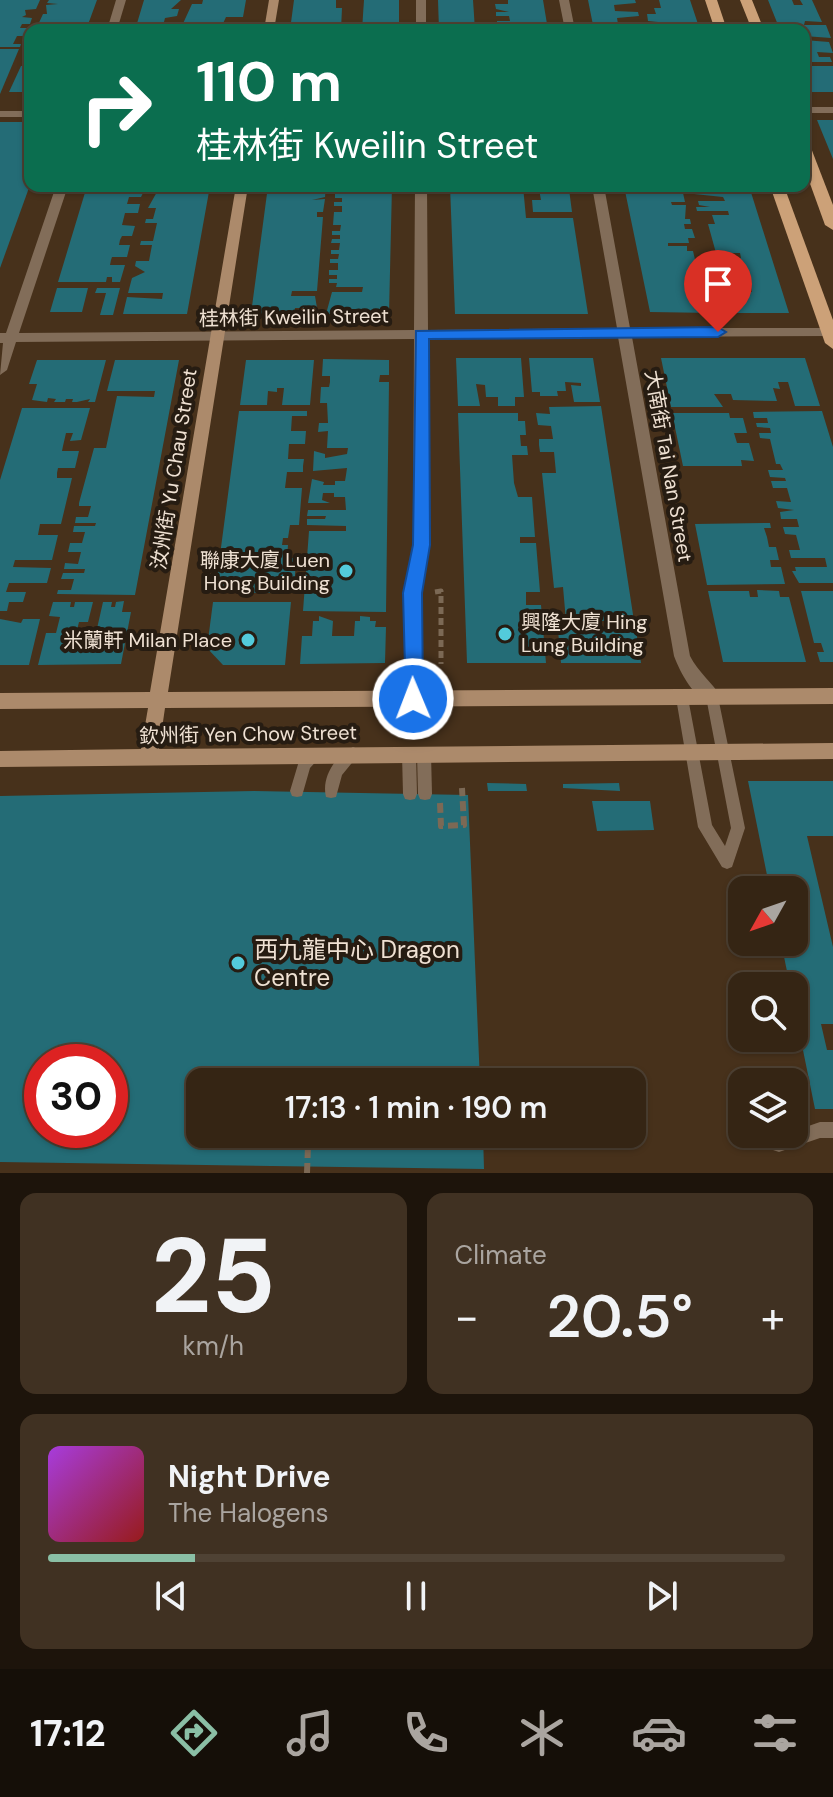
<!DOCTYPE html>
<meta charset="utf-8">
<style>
:root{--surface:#352514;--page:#403122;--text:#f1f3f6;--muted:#aaa5a0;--line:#4f4234;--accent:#8abfa5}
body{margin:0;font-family:"DM Sans","Noto Sans TC",sans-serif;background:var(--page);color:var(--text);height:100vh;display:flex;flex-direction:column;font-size:30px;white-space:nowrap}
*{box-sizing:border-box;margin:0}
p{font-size:26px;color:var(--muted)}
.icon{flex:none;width:44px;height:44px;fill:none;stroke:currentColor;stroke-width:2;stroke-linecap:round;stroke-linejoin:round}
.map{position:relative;height:1173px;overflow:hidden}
.side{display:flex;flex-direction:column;gap:20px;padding:20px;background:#1d140b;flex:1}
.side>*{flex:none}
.hud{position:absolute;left:24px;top:24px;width:786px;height:168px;border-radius:16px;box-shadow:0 2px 6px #0004,0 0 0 2px var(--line);background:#0b6e4f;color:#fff;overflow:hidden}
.needle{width:52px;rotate:230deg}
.controls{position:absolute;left:728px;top:876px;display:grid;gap:16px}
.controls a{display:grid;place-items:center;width:80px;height:80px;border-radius:16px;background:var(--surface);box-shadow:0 2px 6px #0004,0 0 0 2px var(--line);font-size:40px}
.speed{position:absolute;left:24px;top:1044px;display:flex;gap:16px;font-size:40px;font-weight:700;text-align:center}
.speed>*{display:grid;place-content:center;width:104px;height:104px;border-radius:50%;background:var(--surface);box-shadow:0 2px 6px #0004,0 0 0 2px var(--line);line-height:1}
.speed .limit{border:12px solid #d22;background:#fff;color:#111}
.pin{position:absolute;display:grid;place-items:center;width:68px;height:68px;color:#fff;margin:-82px -34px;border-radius:50% 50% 50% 0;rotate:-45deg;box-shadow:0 0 8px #0007}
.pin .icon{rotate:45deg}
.me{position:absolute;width:88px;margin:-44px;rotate:359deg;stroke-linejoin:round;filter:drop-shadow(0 0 6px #0008)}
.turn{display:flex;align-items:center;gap:28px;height:168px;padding:0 40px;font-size:36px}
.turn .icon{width:104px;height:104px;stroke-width:2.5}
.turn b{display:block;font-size:56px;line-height:68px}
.big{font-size:60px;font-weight:600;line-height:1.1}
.side .widget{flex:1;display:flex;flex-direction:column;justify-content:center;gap:12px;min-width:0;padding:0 28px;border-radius:16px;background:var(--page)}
.side .dial{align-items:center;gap:0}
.dial b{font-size:104px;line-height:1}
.song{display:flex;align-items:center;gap:24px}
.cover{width:96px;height:96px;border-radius:12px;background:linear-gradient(135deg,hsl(280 70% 55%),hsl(0 70% 35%))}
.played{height:8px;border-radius:4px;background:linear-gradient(90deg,var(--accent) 20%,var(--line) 20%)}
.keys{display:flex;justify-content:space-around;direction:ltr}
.heat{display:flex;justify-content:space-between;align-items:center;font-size:44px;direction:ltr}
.side .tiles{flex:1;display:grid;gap:20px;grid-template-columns:1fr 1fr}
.widget:last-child{grid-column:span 2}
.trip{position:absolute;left:186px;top:1068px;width:460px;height:80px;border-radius:16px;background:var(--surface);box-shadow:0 2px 6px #0004,0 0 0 2px var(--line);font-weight:600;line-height:80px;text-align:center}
.tab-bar{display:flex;height:128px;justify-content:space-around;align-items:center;background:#150f08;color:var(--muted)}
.tab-bar .icon{width:56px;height:56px}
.tab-bar .current{color:var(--accent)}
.tab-bar b{font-size:36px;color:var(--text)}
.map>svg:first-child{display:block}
</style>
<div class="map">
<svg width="833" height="1173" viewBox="0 0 833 1173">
<rect width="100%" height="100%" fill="#47311b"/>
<g fill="#246c76" fill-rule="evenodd">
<polygon points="0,0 40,0 36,9 25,10 26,15 22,17 32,18 30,24 22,24 20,28 28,28 24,36 17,36 13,44 21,44 20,47 0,47"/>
<polygon points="49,0 97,0 86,30 44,30 46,27 37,27 43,14 47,14 46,5 58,4 47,3"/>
<polygon points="144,0 181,0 171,9 179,9 177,16 165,18 162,30 135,30"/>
<polygon points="203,0 246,0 243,17 226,17 220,30 180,30 192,4 202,4"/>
<polygon points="294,0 336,0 336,8 342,8 341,30 290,30"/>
<polygon points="364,0 399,0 399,30 362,30"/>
<polygon points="438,0 473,0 475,30 439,30"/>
<polygon points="508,0 543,0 548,30 511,30 510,24 497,24 497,21 510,21 509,16 496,16 496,12 509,12 496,9 495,4 508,4"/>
<polygon points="588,0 635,0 636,3 614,5 615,11 638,12 639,16 617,18 618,24 642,25 642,29 594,30"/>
<polygon points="659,0 690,0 700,30 655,30 653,23 668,23 648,21 647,14 656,14 654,8 661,8"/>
<polygon points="768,0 792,0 794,5 803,5 800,0 812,0 822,22 805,21 804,25 826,25 831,38 804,36 804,30 780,30"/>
<polygon points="804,40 829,42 833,53 817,52 819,57 830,57 832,62 804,62"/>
<polygon points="0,49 19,49 0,94"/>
<polygon points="21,66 30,66 30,92 9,92"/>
<rect x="804" y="66" width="29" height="26"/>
<polygon points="817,120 833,120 833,159"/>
<polygon points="0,122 30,122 30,185 0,268"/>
<polygon points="87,186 132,186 129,193 143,193 141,197 129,197 127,204 140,204 138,213 125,213 122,225 135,226 132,236 122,236 120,240 119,245 130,245 127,257 112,257 111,260 110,265 125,265 120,282 112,282 112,277 107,277 106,282 58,282"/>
<polygon points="154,186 210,186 187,314 123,314 127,297 162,299 163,293 128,293 132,278 145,272 135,266 136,261 149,261 152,245 140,245 141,241 153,241 157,223 145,223 146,219 153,219 156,208 148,208 158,190 153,190"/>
<polygon points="268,186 326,186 325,197 312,200 325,199 323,212 317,212 317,217 323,217 317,291 292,291 291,296 315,296 317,308 295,308 294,314 251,314"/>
<polygon points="343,186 392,186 389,314 326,314 332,292 362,292 363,287 336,287 337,283 329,283 329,279 337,279 337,275 329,275 329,270 338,270 338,263 330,263 330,259 338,259 339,254 331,254 331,250 339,250 340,243 331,243 332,239 340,239 340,235 332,235 332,231 340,231 341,225 333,225 334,212 342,212 342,206 334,206 334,202 342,202 342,198 335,198 335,194 342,194"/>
<polygon points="450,186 523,186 526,218 573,218 588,314 455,314"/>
<polygon points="624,186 666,188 667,191 683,193 685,202 671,202 672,205 686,205 685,219 690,219 691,224 684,224 685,229 692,229 695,238 688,238 689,243 668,243 668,246 687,246 687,251 693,251 697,268 692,268 693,271 703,272 704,277 698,277 700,286 707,286 708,292 703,291 705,300 711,300 714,313 650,312"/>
<polygon points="691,186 749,186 789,313 725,313 720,295 746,295 745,292 752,292 751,287 716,284 714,279 725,278 723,272 745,272 744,267 711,267 709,260 713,258 741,258 740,253 716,253 708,224 715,224 712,215 729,215 728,211 697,211 696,207 710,207 699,205 698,201 725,201 723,197 694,194"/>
<polygon points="539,189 569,189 572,212 533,212 532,200 541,200"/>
<polygon points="57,288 88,288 82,312 50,312"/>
<polygon points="97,288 120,288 113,315 100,315 106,293 95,293"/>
<polygon points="456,358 521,358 524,397 515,397 515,406 498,406 498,397 486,397 485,385 476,384 480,406 458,406"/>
<polygon points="529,358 593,358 600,402 574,402 571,385 581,386 581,383 565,382 566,391 557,391 558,396 540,396 540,392 532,392"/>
<polygon points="661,358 805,358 820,406 795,406 788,382 778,382 780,389 773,388 777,401 733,400 731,394 714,394 723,407 671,407"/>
<polygon points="323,359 389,360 389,375 380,375 379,382 389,382 386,612 303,611 309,531 346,531 346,526 307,525 307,519 325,519 326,516 307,516 308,510 346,510 345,497 334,497 334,493 323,493 322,500 330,503 308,503 312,479 324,482 323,485 335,485 335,481 345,481 346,475 347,468 313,471 314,451 325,454 325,458 347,454 348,448 327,448 328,431 318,432 319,423 328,423 327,403 320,403 321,387 329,387 330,382 330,376 322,376"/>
<polygon points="37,360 106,360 95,402 88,402 90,399 77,402 72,402 73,399 66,399 65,402 54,402 56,399 48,398 47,402 32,400 37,384 29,384"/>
<polygon points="115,360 179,360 135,595 57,594 58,590 71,590 74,579 61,579 63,573 84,573 85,569 64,569 65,563 78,564 81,552 68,552 70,543 82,543 85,532 73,532 74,526 95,526 96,523 75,523 76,517 88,517 91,506 79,506 79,503 94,448 106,448 117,396 154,397 155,391 107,391"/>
<polygon points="246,360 314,360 310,405 282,405 284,388 277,388 277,392 268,391 267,405 240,405"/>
<polygon points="601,406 634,621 566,621 563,587 554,588 542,473 556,473 554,452 540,452 539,445 539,439 553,439 551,426 538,425 536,413 550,414 549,407"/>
<polygon points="22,408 90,408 81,440 70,441 73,433 66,433 63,446 62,451 79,451 75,468 58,468 57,473 57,478 72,478 61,524 40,524 38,535 58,535 52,560 15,560 13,567 51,568 47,583 9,583 6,592 26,592 23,602 9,602 7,611 0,611 0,480"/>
<polygon points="239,411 307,411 307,416 292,416 291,431 306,431 305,444 289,444 288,459 304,459 303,466 303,472 287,472 285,488 302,488 299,525 290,525 288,538 283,538 282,545 288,545 287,558 296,558 294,593 215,593"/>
<polygon points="822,411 833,447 833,583 799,583 792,571 796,571 795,567 827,567 825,558 791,558 789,550 800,550 796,535 785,534 783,527 799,527 797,519 781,519 780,512 794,510 778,508 776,501 791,502 787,488 773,488 771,481 786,481 785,478 770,477 768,470 783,470 780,464 776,464 770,439 760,438 759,433 771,433 770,428 757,427 756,423 768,423 767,418 754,418 753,412"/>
<polygon points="458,413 518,413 518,421 525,421 526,435 520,435 521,446 527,446 528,455 512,455 514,483 518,497 532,497 535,537 520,537 520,543 536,543 540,592 526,592 526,605 541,605 546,663 467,663"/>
<polygon points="672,413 729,413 730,418 743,418 747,433 734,433 737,443 749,443 754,461 741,460 742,466 683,466"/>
<polygon points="770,523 771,528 764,528 767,537 769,547 776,547 779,560 770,560 771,567 781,567 785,584 707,585 695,524"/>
<polygon points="757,590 779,591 780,597 789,597 806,662 723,662 708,591 749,591 750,597 758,597"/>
<polygon points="801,591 833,591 833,662 820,662 817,652 824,652 821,643 814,643"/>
<polygon points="124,601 122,612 131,612 121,664 38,665 46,633 56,633 60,617 49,616 53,602 71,602 70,607 74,607 75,602 93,602 88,622 79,622 77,630 83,630 82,633 96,633 103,602 112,602 111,607 115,607 116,602"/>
<polygon points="213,602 291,602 285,665 223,665 207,648"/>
<polygon points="319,616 333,621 332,636 354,636 355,621 360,621 360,616 370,617 370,621 376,621 375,627 386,627 385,663 300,664 302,636 312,636 313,621 319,621"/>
<polygon points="0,619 21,623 23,619 40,619 29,665 0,665"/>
<polygon points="558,630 636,630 641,663 561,663"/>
<polygon points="748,781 833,781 833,836 807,836 833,947 833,1024 821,1024 827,1050 833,1050 833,1109 815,1109 794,1006 794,986 790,986 781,942 794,942 794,890 770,890"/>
<polygon points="487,783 526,784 527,791 488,791"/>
<polygon points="619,783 620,791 563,788 563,784"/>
<path d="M254 791 468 795 480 1082H200V1134H483L484 1169 0 1162V796ZM42 1062H110V1130H42Z"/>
<polygon points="592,801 650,801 654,830 597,831"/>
</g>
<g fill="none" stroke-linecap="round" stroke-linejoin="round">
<polyline stroke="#7c6955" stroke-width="5" stroke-dasharray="7 4" stroke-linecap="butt" points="435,592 441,591 441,664"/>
<g stroke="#7c6955" stroke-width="6" stroke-dasharray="10 5" stroke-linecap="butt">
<polyline points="440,803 441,826 464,825 462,788"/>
<polyline points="307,1173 308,1146"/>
</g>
<g fill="#826d59" fill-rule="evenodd">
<polygon points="712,691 717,693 718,697 745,828 732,867 727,869 722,867 698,827 676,698 677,694 682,692 687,694 688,698 712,825 725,846 731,828 706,697 707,693"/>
<path d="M353 747 358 749 360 753 342 775 336 797 331 798 326 797C321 777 336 755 353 747Z"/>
<polygon points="409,748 414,750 416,754 417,794 415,799 410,800 405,799 403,794 402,754 404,750"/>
<polygon points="424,748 429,750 431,754 432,794 430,799 425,800 420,799 418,794 417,754 419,750"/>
<polygon points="315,749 320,751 322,755 310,768 302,796 297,797 292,796 290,791 299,761"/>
<polygon points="820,1122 833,1122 833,1138 820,1138 779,1152 773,1150 771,1144 773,1138 784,1134 794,1134 794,1131"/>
</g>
<g fill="#826d59" fill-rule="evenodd">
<polygon points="116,0 126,0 117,30 107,30"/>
<rect x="416" y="0" width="10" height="30"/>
<polygon points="559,0 569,0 575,30 565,30"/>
<rect x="804" y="107" width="29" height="6"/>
<rect x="0" y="111" width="30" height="6"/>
<path d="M56 186H68L19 333 414 330 415 186H427L428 330 617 328 592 186H604L630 328H833V334L829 336 632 337 690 656C698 672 712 682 721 697L718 702 712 705C693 697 681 674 674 656L618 337 428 339 429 545 421 593 422 699 419 704 413 707 407 704 404 699 405 593 413 545 414 339 16 342 7 370 0 375 3 343H0V333H6Z"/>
</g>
<g fill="#ac8a6b" fill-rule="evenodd">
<polygon points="269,0 279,0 274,30 264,30"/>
<polygon points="236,186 248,186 168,692 833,688 833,704 165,708 159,749 833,743 833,759 0,767 0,751 141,749 148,708 0,709 0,693 150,692"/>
</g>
<g fill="#cca178" fill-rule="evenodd">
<polygon points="705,0 717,0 727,30 715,30"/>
<polygon points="740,0 752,0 764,30 752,30"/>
<polygon points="804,144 811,148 833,205 833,230 825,225 804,167"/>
<polygon points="770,186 784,186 833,320 833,349 825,343"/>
</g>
</g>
<polygon fill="#1a73e8" stroke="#114b97" stroke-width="2" points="718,327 726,332 718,337 429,339 430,545 422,593 423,699 420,705 406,705 403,593 413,545 416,331"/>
<g fill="#53cbdb" stroke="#261c12" stroke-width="3">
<circle cx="346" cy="571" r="8"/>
<circle cx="505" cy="634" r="8"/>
<circle cx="248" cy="640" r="8"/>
<circle cx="238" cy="963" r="8"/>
</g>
<g text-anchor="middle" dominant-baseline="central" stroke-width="8" stroke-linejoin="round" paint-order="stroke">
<g font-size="20" fill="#efe1d3" stroke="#261c12">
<text transform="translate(294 317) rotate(-1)">桂林街 Kweilin Street</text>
<text transform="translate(669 466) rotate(80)">大南街 Tai Nan Street</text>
<text transform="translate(174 469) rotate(-81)">汝州街 Yu Chau Street</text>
<text transform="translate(248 734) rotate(-1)">欽州街 Yen Chow Street</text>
</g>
<g font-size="20" fill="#efe1d3" stroke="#261c12" text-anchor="end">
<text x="330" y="560">聯康大廈 Luen<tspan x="330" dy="23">Hong Building</tspan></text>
<text x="521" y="622" text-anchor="start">興隆大廈 Hing<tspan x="521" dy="23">Lung Building</tspan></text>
<text x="232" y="640">米蘭軒 Milan Place</text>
</g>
<g font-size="24" fill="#efe1d3" stroke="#261c12" text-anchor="start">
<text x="254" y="949">西九龍中心 Dragon<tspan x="254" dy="28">Centre</tspan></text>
</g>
</g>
</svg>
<div class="controls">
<a><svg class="needle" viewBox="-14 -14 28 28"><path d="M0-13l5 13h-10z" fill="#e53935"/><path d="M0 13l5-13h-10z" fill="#aaa5a0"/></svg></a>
<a><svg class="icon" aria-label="search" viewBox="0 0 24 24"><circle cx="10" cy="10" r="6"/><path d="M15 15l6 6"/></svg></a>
<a><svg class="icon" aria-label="layers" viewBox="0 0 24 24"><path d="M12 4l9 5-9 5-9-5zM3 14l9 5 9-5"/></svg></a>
</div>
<div class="speed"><div class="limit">30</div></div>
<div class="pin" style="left:718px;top:332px;background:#d93025"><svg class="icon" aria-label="arrive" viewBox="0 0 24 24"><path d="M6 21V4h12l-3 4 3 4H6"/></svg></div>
<svg class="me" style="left:413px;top:699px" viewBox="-20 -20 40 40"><circle r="17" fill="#1a73e8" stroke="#fff" stroke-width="3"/><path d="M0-11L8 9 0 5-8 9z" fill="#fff"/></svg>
<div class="trip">17:13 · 1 min · 190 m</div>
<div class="hud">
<div class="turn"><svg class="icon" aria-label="right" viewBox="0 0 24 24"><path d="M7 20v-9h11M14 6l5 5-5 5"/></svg><div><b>110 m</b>桂林街 Kweilin Street</div></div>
</div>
</div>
<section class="side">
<div class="tiles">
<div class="widget dial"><b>25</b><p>km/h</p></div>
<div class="widget"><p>Climate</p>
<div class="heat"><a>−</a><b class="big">20.5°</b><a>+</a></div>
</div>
<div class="widget">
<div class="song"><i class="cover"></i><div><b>Night Drive</b><p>The Halogens</p></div></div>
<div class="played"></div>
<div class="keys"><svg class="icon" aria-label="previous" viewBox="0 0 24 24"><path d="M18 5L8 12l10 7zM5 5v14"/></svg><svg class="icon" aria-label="pause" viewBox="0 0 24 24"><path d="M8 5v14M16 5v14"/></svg><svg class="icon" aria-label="next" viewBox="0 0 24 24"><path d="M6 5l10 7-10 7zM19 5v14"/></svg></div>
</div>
</div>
</section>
<nav class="tab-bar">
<b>17:12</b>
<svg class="icon current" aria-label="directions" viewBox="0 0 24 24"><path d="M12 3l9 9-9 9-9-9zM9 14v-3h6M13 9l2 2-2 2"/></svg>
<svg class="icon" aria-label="music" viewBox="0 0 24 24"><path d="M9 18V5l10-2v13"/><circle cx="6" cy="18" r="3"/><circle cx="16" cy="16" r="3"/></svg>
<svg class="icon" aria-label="phone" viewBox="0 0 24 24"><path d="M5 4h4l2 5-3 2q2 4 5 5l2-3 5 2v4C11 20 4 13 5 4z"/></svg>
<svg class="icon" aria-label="climate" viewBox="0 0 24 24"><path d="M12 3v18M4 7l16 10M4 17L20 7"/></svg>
<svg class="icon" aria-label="car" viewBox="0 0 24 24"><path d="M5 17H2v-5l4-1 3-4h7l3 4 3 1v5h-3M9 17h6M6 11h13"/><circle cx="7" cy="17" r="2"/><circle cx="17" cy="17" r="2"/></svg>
<svg class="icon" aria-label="filters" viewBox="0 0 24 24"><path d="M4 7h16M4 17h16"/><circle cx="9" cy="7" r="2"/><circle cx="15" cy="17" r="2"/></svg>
</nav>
